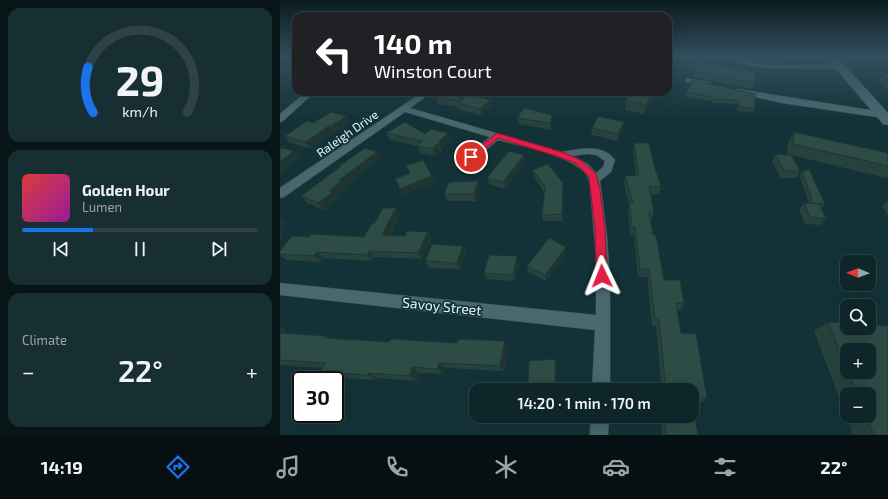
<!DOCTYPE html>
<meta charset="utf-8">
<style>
:root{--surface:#0e262a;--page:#172e32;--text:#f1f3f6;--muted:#9ba5a8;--line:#2e4347;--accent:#1a73e8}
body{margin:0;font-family:"Exo 2",sans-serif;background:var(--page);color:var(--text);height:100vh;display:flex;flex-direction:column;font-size:15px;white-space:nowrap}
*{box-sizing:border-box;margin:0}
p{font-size:13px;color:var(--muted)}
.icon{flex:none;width:22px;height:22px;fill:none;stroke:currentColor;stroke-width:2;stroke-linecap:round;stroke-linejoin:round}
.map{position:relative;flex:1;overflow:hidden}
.panel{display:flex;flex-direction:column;gap:8px;padding:8px;background:#081517;width:280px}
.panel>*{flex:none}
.top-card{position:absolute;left:12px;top:12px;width:380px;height:84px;border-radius:12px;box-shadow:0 4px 16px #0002,0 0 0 1px var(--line);background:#202124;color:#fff;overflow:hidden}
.needle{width:26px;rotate:271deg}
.fabs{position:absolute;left:560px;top:255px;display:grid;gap:8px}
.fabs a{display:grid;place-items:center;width:36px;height:36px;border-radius:8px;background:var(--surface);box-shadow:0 4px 16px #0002,0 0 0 1px var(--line);font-size:20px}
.speed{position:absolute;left:12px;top:371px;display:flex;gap:8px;font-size:20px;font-weight:700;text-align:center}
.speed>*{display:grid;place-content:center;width:52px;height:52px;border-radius:50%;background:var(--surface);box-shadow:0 4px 16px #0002,0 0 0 1px var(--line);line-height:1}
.speed .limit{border:2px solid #111;border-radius:6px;background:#fff;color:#111}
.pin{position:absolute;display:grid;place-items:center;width:34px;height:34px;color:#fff;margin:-17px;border:2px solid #fff;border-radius:50%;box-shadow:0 1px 4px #0007}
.me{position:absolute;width:44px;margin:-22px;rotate:358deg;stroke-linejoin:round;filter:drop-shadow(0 0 3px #0008)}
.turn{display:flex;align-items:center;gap:14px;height:84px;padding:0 16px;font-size:18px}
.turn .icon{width:52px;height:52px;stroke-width:2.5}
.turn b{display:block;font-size:28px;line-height:34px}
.big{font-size:30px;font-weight:600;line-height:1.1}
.panel .tile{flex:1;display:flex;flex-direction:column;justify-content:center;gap:6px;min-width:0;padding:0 14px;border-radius:12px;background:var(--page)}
.panel .dial{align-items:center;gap:0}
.dial svg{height:104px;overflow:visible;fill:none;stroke:var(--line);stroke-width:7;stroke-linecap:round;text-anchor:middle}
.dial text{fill:var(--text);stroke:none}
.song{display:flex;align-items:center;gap:12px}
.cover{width:48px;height:48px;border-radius:6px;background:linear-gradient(135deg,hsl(0 70% 55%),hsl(300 70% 35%))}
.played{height:4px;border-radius:2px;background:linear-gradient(90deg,var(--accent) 30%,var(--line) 30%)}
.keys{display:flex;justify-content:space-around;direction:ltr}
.heat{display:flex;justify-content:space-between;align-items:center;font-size:22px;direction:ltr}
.trip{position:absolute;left:189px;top:383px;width:230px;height:40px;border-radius:12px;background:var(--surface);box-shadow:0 4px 16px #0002,0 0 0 1px var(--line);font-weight:600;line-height:40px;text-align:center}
.menu{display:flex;height:64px;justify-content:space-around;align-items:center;background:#060f11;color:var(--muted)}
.menu .icon{width:28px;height:28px}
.menu .on{color:var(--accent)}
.menu b{font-size:18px;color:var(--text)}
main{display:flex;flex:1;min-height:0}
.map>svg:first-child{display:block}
</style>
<main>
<section class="panel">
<div class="tile dial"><svg viewBox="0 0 100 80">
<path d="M14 69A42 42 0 1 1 86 69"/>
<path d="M14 69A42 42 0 0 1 10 34" stroke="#1a73e8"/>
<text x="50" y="56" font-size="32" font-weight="700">29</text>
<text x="50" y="72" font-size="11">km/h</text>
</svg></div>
<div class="tile">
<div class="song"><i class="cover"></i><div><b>Golden Hour</b><p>Lumen</p></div></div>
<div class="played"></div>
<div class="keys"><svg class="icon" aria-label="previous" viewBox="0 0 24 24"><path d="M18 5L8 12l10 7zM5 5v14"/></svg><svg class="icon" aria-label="pause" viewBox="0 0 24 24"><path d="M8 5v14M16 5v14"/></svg><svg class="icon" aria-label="next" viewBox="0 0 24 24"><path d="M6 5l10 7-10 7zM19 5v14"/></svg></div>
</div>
<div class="tile"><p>Climate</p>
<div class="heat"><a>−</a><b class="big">22°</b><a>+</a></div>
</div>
</section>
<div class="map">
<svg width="608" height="435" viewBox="0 0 608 435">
<rect width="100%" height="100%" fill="#133238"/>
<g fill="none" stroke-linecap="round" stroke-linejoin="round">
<g stroke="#374e53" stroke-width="1">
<g id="street">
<polygon points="435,57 451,57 483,64 560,65 564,67 560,69 483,68"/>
<polygon points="406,78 428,82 432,84 428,86 409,82 406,82"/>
<polygon points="457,89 603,112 607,115 603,118 502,103 457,93 456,91"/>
<polygon points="26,92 35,92 3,121 0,122 0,114"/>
<path d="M143 92H152L130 108 282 152C299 149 323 143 335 160L331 172 320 181 327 236 330 280V390H312L315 330 0 295V283L316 315V258L310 186C309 181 308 176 304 172 287 155 241 146 218 140L195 159H187L186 157 187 155 210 137 125 112 4 197 0 198V188ZM307 154 316 155 325 161 323 167 316 173 308 164 293 156Z"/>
<polygon points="311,416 329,416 328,435 310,435"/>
</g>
</g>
<g stroke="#374e53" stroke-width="1">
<polygon id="secondary" points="546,57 557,57 608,113 608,125 603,124"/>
</g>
<use href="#street" fill="#48686e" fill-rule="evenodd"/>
<use href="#secondary" fill="#48686e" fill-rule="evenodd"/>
</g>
<g fill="#27413c" fill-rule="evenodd">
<polygon points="16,62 16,78 8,78 3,71"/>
<polygon points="415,71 475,83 472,89 413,77"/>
<polygon points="608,74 608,90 599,81 603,76"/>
<polygon points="101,92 126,92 117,98 102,95"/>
<polygon points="161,92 193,92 190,95 211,107 202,116 180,110 179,107 158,104 156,97"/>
<polygon points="377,92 364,114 345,110 346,100"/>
<polygon points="407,92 475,94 475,109 473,113 457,111 458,104 432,103 432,101 406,97"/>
<polygon points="237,118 272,122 271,130 239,124"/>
<polygon points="344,122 343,128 338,141 311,135 312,128"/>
<polygon points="33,123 71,123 56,133 54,132 31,149 10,143 5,136"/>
<polygon points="514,132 608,153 608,176 606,178 507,154 508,142"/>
<polygon points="106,133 145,134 168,133 171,139 162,149 162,151 160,151 155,156 140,153 137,146 110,140"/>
<polygon points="354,143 375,169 381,186 379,194 371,195 374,212 372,220 370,220 373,235 384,280 404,303 401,310 397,310 401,333 427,398 422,402 413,402 418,435 382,435 380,416 412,416 412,390 382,390 376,326 372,326 367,277 358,277 354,235 350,235 348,211 349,203 344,184 345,176 356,175 353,152"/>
<polygon points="97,152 101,159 66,186 67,188 56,196 58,199 44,210 27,203 21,196 60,167 59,166"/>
<polygon points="496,154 520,171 516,178 500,178 492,161"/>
<polygon points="244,155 245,162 225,189 209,184 207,178"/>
<polygon points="253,170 283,190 283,221 263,221 262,215 264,192 254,176"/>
<polygon points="522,172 545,204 542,208 541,208 546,219 540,225 525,224 519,209 524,203 529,203 519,175"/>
<polygon points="200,188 196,201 167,201 164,194"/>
<polygon points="608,200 608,216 602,206"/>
<polygon points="116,208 120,214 110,235 125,236 148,232 152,238 142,259 94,257 92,261 44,258 41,262 6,260 0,255 0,251 29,237 84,237 94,224"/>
<polygon points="183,246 186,252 180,269 149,268 145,261"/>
<polygon points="286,253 266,281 248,272 247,266"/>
<polygon points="239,262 235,281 207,279 204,273"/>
<path d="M548 322 567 323V328H589V325L608 326V435H573L534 331ZM567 350H589V372H567ZM567 394H589V416H567Z"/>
<polygon points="0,326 5,329 3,334 46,336 50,338 109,342 177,343 225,341 229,348 224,371 165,368 163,374 140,373 137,381 98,378 97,380 65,378 61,388 55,388 55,380 43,368 0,365"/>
<polygon points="249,416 260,416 249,417"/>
</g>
<g fill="#203531">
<polygon points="114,92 126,92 117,98"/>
<polygon points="185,92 193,92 182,104 178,103 177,100"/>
<polygon points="373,92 377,92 364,114 366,105"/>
<polygon points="210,100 211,107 202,116 200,109"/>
<polygon points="272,115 272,122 271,130 270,123"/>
<polygon points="67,116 71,123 56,133 51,126"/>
<polygon points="344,122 343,128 338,141 338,134"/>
<polygon points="49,126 54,132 31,149 26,142"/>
<polygon points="168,133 171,139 162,149 162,151 159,145 159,142"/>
<polygon points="157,144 160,151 155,156 153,149"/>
<polygon points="14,151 20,158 0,173 0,162"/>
<polygon points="97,152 101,159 66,186 67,188 56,196 58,199 44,210 38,203 49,191 59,180"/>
<polygon points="244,155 245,162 225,189 223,182"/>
<polygon points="152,176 155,183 124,196 120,189"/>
<polygon points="198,181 200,188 196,201 194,194"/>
<polygon points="283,183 283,221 282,214"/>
<polygon points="116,208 120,214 106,241 102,235"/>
<polygon points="0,217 5,222 0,245"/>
<polygon points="148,232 152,238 142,259 138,253"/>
<polygon points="183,246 186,252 180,269 177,263"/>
<polygon points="286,247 286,253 266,281 265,275"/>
<polygon points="89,251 94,257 92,261 87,255"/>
<polygon points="37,252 44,258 41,262 34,256"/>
<polygon points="237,256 239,262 235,281 233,275"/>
<polygon points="0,326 5,329 0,338"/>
<polygon points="225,341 229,348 224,371 220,366"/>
<polygon points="275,359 276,363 276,390 275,390"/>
<polygon points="159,363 165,368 163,374 157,369"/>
<polygon points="132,367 140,373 137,381 129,376"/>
<polygon points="55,373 65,378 61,388 55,385 55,380 51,380"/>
<polygon points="89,373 98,378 97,380 88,375"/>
</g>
<g fill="#2d4c46" stroke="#203531">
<polygon points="16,62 16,72 3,71"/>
<polygon points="418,62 475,72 475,83 415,71"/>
<polygon points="608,74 608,80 603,76"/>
<polygon points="412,80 475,94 475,109 459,106 459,100 434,99 433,97 407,92"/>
<polygon points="161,92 185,92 177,100 156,97"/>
<polygon points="351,92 373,92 366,105 346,100"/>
<polygon points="188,95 210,100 200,109 178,103"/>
<polygon points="244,108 272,115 270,123 237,118"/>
<polygon points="51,112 67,116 51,126 49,126 26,142 5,136 27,121 33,123"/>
<polygon points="318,116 344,122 338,134 312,128"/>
<polygon points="125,122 145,134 150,129 168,133 159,142 159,145 157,144 153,149 137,146 142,141 106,133"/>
<polygon points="514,132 608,153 608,166 513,144"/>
<polygon points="354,143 369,143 375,169 381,186 369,187 374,212 369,212 373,235 376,235 384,280 400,280 404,303 396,303 401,333 416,334 427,398 412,397 412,390 386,390 379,320 375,319 369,269 360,269 355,227 352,227 349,203 353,203 345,176 359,175"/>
<polygon points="2,148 14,151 0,162 0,149"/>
<polygon points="85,148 97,152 59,180 62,181 49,191 53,192 38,203 21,196 61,166 59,166"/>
<polygon points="229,151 244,155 223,182 207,178"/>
<polygon points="496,154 511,155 520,171 504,171"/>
<polygon points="143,160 152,176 120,189 115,179 130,173 126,166"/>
<polygon points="268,164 283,183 282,214 262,215 265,187 253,170"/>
<polygon points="529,169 545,204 533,203 522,172"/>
<polygon points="198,181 194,194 164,194 169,182"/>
<polygon points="524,203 539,204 546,219 530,217"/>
<polygon points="103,208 116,208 102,235 125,236 127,231 148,232 138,253 89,251 87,255 37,252 34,256 0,254 0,251 12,236 29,237 31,234 84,237 92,223 94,224"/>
<polygon points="269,238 286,247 265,275 247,266"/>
<polygon points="152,244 183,246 177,263 145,261"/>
<polygon points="209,255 237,256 233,275 204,273"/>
<polygon points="548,322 567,323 567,328 589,328 589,325 608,326 608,435 594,435 586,416 589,416 589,394 577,394 568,372 589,372 589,350 567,350 567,369"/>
<polygon points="0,333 46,336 45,338 109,342 111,339 177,343 179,339 225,341 220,366 159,363 157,369 132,367 129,376 89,373 88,375 55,373 51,380 36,380 45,363 0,360"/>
<polygon points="275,359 275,390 248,390 249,361"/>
<polygon points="412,397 418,435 386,435 384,416 412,416"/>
</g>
<linearGradient id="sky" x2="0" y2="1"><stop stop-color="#0a1c1f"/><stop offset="0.48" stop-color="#334f5e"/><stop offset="1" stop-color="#334f5e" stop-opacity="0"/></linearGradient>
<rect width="608" height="118" fill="url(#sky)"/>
<polygon fill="#e11d48" stroke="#92132f" points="217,133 285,153 302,161 316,174 320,190 325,229 327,276 325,279 322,280 318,279 316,276 315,229 309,177 297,164 279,157 218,138 193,159 188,159 188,156"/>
<g text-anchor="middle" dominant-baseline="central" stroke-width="3.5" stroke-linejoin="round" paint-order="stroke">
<g font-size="12" fill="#e4f5f9" stroke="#133238">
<text transform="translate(67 133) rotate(-35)">Raleigh Drive</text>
</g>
<g font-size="14" fill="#e4f5f9" stroke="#133238">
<text transform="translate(162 306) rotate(6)">Savoy Street</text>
</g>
</g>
</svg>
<div class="fabs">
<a><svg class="needle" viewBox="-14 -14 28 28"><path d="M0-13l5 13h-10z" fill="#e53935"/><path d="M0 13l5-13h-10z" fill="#9ba5a8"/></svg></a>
<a><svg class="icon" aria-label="search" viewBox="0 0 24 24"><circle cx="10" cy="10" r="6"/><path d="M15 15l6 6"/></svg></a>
<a>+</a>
<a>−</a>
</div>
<div class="speed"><div class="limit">30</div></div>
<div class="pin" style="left:191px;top:157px;background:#d93025"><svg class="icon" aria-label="arrive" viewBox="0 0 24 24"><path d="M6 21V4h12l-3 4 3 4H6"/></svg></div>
<svg class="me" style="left:322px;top:276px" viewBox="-20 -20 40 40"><path d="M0-17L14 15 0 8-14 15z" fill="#e11d48" stroke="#fff" stroke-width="4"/></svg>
<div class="trip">14:20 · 1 min · 170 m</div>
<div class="top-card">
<div class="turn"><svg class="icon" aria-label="left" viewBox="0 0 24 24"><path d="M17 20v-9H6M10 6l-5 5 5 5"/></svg><div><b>140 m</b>Winston Court</div></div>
</div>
</div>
</main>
<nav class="menu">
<b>14:19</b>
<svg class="icon on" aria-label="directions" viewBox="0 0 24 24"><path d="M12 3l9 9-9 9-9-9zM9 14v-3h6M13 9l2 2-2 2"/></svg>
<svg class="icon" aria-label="music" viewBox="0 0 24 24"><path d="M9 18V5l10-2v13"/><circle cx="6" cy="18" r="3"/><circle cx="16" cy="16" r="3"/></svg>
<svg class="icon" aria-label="phone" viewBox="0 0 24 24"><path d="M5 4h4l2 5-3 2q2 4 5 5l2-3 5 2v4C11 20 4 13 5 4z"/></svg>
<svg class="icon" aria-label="climate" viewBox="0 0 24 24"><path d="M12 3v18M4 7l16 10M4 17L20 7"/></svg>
<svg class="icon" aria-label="car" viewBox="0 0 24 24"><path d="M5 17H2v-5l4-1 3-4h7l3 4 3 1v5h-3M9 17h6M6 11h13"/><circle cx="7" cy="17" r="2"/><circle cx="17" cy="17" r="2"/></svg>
<svg class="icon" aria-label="filters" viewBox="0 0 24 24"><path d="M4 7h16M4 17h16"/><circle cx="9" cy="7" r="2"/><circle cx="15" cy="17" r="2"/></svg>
<b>22°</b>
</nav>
